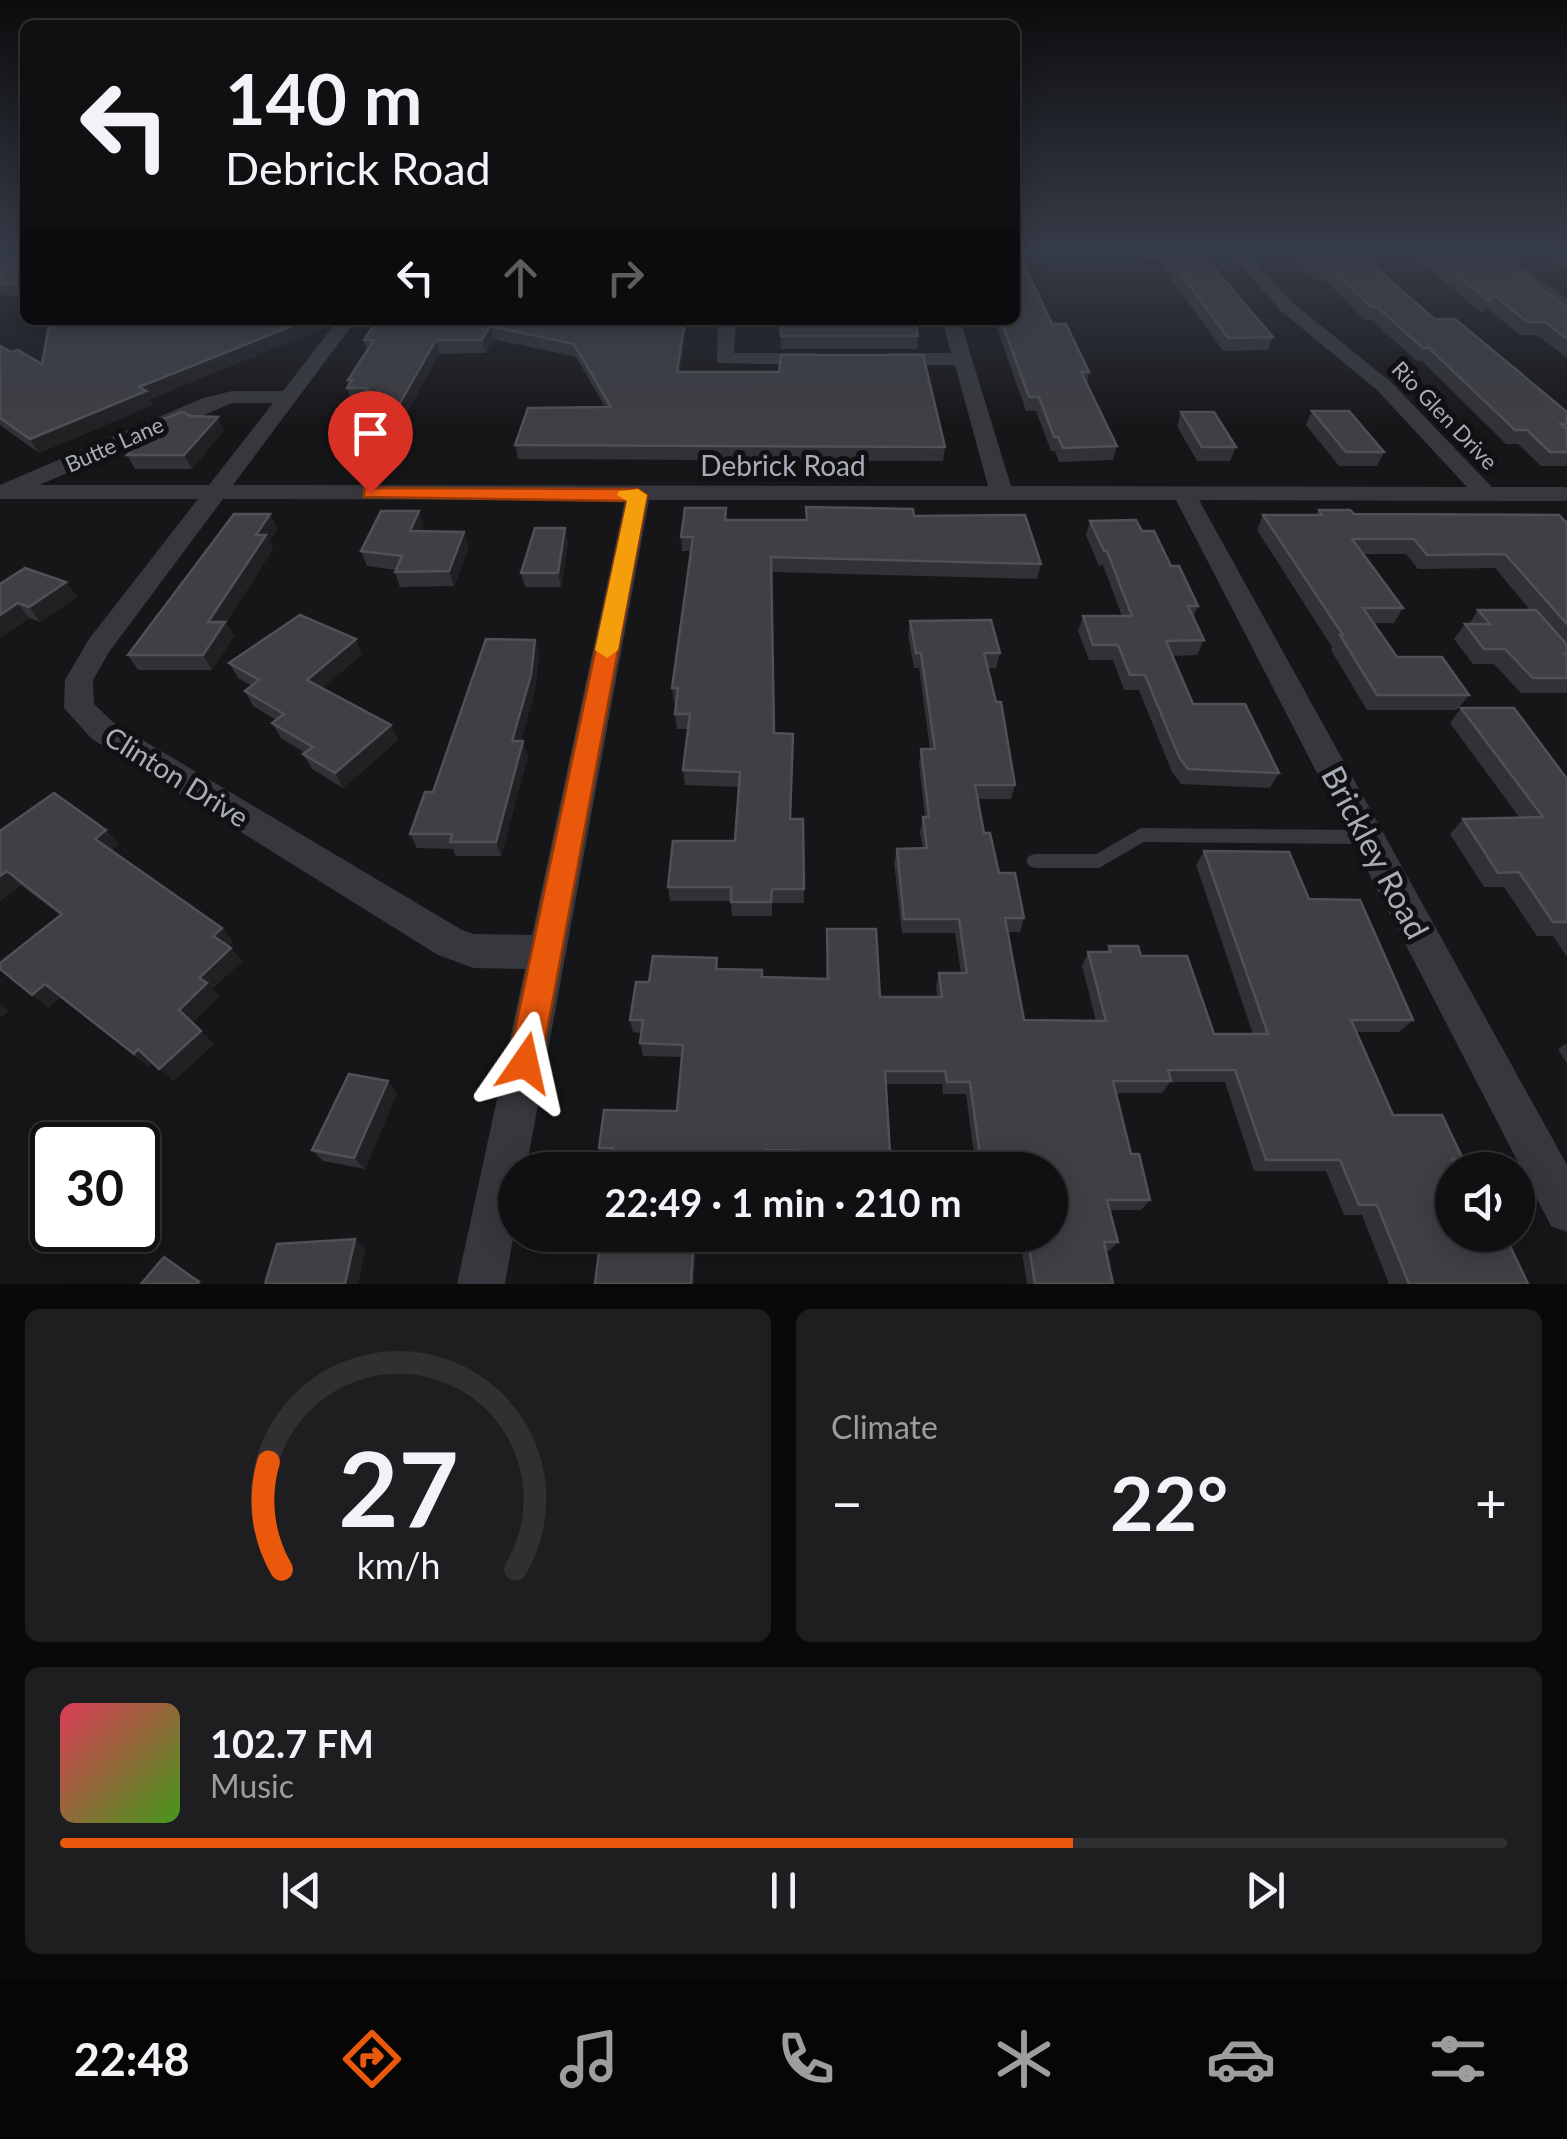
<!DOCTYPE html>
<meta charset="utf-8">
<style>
:root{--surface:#101012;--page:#1e1e20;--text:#f1f3f6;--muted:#9c9d9f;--line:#303032;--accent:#ea580c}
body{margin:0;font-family:Lato,sans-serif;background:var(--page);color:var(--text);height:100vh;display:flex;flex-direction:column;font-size:38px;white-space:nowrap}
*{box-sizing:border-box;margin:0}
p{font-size:32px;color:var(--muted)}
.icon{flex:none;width:55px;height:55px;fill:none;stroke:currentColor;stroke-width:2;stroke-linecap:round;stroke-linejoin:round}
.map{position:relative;height:1284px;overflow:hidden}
.sheet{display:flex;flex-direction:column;gap:25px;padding:25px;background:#09090a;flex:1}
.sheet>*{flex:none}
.banner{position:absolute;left:20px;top:20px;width:1000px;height:305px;border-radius:15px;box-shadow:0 5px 25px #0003,0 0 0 2px var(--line);background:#101012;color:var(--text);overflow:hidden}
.tools{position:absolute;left:1435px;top:1152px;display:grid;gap:20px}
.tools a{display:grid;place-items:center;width:100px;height:100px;border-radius:50%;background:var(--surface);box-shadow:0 5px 25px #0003,0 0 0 2px var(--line);font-size:50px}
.speed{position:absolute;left:30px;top:1122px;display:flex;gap:20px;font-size:50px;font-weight:700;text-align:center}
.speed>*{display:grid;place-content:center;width:130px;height:130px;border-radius:50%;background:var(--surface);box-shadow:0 5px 25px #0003,0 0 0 2px var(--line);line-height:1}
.speed .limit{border:5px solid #111;border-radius:15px;background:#fff;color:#111}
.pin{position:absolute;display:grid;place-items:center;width:85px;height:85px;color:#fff;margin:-102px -42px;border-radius:50% 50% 50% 0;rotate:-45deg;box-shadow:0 0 10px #0007}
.pin .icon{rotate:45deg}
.me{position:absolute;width:110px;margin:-55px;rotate:11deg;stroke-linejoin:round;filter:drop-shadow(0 0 8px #0008)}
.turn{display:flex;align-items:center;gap:35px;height:210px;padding:0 40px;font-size:45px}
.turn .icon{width:130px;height:130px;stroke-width:2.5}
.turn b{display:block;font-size:70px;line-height:85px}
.lanes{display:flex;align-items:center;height:95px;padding:0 40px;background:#0003;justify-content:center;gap:50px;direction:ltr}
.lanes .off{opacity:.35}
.big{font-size:75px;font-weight:700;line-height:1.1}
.sheet .card{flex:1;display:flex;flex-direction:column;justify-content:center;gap:15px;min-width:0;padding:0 35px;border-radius:15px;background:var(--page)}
.sheet .dial{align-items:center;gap:0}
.dial svg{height:260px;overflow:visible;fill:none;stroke:var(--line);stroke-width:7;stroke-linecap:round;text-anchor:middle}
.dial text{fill:var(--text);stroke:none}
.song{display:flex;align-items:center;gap:30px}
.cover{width:120px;height:120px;border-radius:15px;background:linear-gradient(135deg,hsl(350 70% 55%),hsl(100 70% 35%))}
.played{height:10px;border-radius:5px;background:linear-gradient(90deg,var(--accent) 70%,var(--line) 70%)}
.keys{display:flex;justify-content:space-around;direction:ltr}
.heat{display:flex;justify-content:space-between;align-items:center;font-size:55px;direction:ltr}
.sheet .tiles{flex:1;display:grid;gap:25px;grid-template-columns:1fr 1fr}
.card:last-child{grid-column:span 2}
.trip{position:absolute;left:498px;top:1152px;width:570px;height:100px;border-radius:50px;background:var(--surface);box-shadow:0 5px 25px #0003,0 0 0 2px var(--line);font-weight:700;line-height:100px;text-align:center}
.tab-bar{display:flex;height:160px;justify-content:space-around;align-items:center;background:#060607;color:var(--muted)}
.tab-bar .icon{width:70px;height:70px}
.tab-bar .current{color:var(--accent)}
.tab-bar b{font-size:45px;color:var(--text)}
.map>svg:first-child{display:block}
</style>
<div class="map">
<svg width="1567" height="1284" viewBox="0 0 1567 1284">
<rect width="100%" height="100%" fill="#161618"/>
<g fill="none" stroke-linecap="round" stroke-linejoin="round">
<polygon fill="#37383d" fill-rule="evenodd" points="1141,828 1367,830 1373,832 1375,837 1373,842 1367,844 1144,842 1099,868 1035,868 1029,866 1026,861 1029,856 1035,854 1096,854"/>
<g fill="#37383d" fill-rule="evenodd">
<path d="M1227 250H1243L1293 303 1391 382 1492 487H1567V501L1199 500 1567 1165V1232L1551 1226 1176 500H649L526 1170H515V1227L505 1284H457L525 969 474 968 438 955 92 739 64 708 65 680 89 639 198 499H0V485L203 398 232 391H283L338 320H356L233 485 988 486 955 365H888L879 359 888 353H951L942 320H960L1011 486 1467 487 1377 390 1281 311ZM232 403H273L209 485H39ZM223 499 625 500 532 935 474 934 462 930 114 723 94 704 93 680 109 652Z"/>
<polygon points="1483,250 1501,250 1567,299 1567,312"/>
<polygon points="718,320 736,320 734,353 815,353 824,359 815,365 717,363"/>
</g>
</g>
<g fill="#323236">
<polygon points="0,250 25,250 25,297 4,295 0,296 0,262 21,255 21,252 0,261"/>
<polygon points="1015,250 1029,260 1027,270 1052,324 1089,372 1087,383 1117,446 1113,460 1059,462 1055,451 1051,451 1036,411 1026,411 994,320 1015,320"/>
<polygon points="1142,250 1199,250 1273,337 1268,350 1223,351 1157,259 1148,259"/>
<polygon points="1286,250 1356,250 1434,319 1567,412 1567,466 1541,466 1518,444 1506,444 1422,361 1417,361 1371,320 1365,320 1325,280 1316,280"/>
<polygon points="1406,250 1500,250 1507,255 1503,262 1567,307 1567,358 1537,335 1520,335 1487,308 1482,313"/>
<polygon points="1538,250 1567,250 1567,270"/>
<polygon points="307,320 331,320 332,322 328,326 150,399 153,405 39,453 0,425 0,346 11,352 42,364"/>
<polygon points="377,320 687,320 680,372 945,447 943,461 518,459 515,445 605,407 576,357 493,339 486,353 439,354 397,431 354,431 349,417 359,401 352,402 347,388 349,384 348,380 367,350 364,340"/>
<polygon points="780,320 918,336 917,349 781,349"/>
<polygon points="1312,411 1384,452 1377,466 1339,466 1306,425"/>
<polygon points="1181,412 1236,447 1230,461 1197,461 1177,426"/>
<polygon points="191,416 224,430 192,469 135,469 127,455"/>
<polygon points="806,507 914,516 1041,564 1037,579 771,572 774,733 804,889 804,903 772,903 772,916 732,916 731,901 670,901 668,887 735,841 739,787 685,785 683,770 688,729 677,729 675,714 676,703 674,703 672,688 691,551 682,551 681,537 727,520 806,520"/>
<polygon points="1319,510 1354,514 1567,523 1567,693 1521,693 1494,664 1473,664 1454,639 1465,624 1469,624 1478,610 1530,610 1495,568 1418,569 1406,554 1363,554 1403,608 1394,623 1373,623 1397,657 1469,695 1457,710 1367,710 1331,650 1332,647 1257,530 1263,515 1316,515"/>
<polygon points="270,514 277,529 269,541 273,549 226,623 234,636 212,670 138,670 128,655"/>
<polygon points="1090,521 1142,531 1171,566 1198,606 1193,618 1204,640 1197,655 1173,656 1193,704 1279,773 1270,788 1181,784 1172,772 1139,690 1124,690 1113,660 1089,660 1078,631 1083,616 1122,616 1103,565 1099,566 1086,535"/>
<polygon points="424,525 421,531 469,547 454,586 400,587 395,572 396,570 367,566 361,551"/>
<polygon points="565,528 568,543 561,587 525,587 521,573"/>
<polygon points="66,582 77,597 40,622 29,618 0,638 0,584"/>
<polygon points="910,621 1000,653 996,668 988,668 1015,785 1011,799 977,799 984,833 999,873 1024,918 1020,932 1008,932 1024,1020 1096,1021 1082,966 1088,952 1106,952 1109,946 1141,956 1214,1034 1253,1034 1196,865 1204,851 1309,899 1413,1020 1399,1032 1357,1032 1393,1115 1463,1159 1455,1164 1452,1235 1528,1284 1389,1284 1362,1215 1344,1215 1326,1171 1254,1171 1225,1082 1170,1082 1162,1093 1116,1093 1131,1154 1150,1200 1141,1210 1110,1210 1118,1242 1109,1251 1106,1251 1113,1284 1027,1284 1019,1235 1050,1235 1050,1170 976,1170 966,1094 943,1094 942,1084 886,1084 890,1152 888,1163 604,1159 599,1148 677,1111 682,1057 643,1056 640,1043 641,1033 633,1032 630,1020 649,982 717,958 718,969 763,977 826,979 827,929 880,997 937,997 936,987 939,973 961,973 955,933 902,933 894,863 897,849 923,848 920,832 923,817 925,817 919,764 921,749 930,749 919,668 914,668 908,635"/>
<polygon points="535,640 539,655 535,690 521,741 528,756 501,856 456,856 453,849 417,848 410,834 433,792"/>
<polygon points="362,654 322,688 391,725 398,740 343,788 312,769 303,754 305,753 281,738 272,723 276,720 253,706 245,691 252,686 238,678 229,663"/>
<polygon points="1461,708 1567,779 1567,957 1553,936 1537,936 1504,887 1484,887 1450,834 1463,819 1519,817 1450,723"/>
<polygon points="106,830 119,845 111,850 222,928 233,942 228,946 242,961 212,989 219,996 192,1023 214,1044 173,1081 152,1062 148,1066 60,997 48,1008 60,915 21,885 0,901 0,831"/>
<polygon points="1567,1043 1567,1064 1558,1049"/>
<polygon points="397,1093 365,1169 323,1161 312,1150"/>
</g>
<g fill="#212124">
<polygon points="0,250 23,250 24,251 0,261"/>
<polygon points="307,320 331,320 332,322 328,326 150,399 153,405 39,453 30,439 139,387"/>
<polygon points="685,320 687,320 678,385 677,372"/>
<polygon points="490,326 493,339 486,353 482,340"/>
<polygon points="436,340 439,354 397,431 392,417"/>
<polygon points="218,417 224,430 192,469 184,455"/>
<polygon points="419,511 424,525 415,545 410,531"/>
<polygon points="270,514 277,529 269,541 273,549 226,623 234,636 212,670 203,655 208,622 256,535"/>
<polygon points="565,528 568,543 561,587 558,573"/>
<polygon points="464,532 469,547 454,586 449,571"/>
<polygon points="66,582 77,597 40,622 29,607"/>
<polygon points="18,603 29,618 0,638 0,615"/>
<polygon points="356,639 362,654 315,695 307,680"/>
<polygon points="535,640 539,655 535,690 517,756 512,741"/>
<polygon points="391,725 398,740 343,788 335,773"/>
<polygon points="523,741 528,756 501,856 496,842"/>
<polygon points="106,830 119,845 108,853 95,839"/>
<polygon points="7,871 21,885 0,901 0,876"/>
<polygon points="222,928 233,942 225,949 213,936"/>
<polygon points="231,948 242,961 212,989 219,996 192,1023 179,1010 199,978"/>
<polygon points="45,984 60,997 48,1008 32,995"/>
<polygon points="0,1003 9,1011 0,1018"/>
<polygon points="201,1031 214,1044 173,1081 159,1069"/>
<polygon points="138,1049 153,1061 148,1066 134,1054"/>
<polygon points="388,1081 397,1093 365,1169 354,1158"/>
<polygon points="694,1235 697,1235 694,1284 691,1284"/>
<polygon points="355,1239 366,1249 358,1284 345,1284"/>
</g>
<g fill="#3f3f44" stroke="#4f5156" stroke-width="2.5">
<polygon points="22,250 25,250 25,285 0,283 0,262 21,255"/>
<polygon points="1015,250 1025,250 1029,260 1022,260 1052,324 1066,324 1089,372 1081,372 1117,446 1063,448 1058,437 1054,437 1039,397 1029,397 1001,320 1015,320"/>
<polygon points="1163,250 1199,250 1273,337 1228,338"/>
<polygon points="1303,250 1356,250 1434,319 1455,319 1567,412 1567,424 1561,424 1567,429 1567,452 1550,452 1527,430 1515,430 1429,348 1423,348 1377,307 1371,307 1330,268 1321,268"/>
<polygon points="1426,250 1500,250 1507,255 1503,261 1567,307 1567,339 1545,322 1527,322 1494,295 1489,301"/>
<polygon points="50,320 307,320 139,387 146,391 30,439 0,418 0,346 11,352 18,350 42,364"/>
<polygon points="377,320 685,320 677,372 779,372 781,355 923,355 945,447 515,445 528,408 611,407 574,344 490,326 482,340 436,340 392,417 349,417 368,388 347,388 352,380 348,380 374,340 364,340"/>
<polygon points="780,320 915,320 918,336 781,336"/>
<polygon points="1312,411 1349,411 1384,452 1346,452"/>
<polygon points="182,412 191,416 218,417 184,455 127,455 158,421"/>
<polygon points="1181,412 1214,412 1236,447 1202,447"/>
<polygon points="806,507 913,509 914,516 1025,515 1041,564 771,557 774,733 793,734 790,819 803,819 804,889 772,889 771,902 731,902 731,887 668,887 673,841 735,841 740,772 683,770 690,714 675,714 678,688 672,688 693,537 681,537 685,508 726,508 725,520 807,520"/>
<polygon points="1319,510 1350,510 1354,514 1559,515 1567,523 1567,624 1505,554 1427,555 1414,539 1352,539 1403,608 1363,608 1397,657 1442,657 1469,695 1377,695 1340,635 1343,635 1263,515 1322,515"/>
<polygon points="381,511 419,511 410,531 464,532 449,571 395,572 402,556 361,551"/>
<polygon points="234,514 270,514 256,535 266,535 208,622 225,622 203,655 128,655"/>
<polygon points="1136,520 1142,531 1154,531 1171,566 1179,566 1198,606 1188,606 1204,640 1166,641 1193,704 1245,704 1279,773 1188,769 1179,757 1145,675 1130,675 1118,645 1093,645 1083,616 1132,616 1107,551 1104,551 1090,521"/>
<polygon points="535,528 565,528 558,573 521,573"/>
<polygon points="25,568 66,582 29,607 18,603 0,615 0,584"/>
<polygon points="1478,610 1536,610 1567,645 1567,654 1564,654 1567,658 1567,678 1533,678 1505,649 1484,649 1465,624 1490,624"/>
<polygon points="300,615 356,639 307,680 391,725 335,773 303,754 313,747 272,723 284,714 245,691 259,680 229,663"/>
<polygon points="991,620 1000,653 984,653 996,702 1001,702 1015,785 975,785 984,833 990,833 999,873 1015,873 1024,918 1005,918 1024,1020 1106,1021 1088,952 1111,952 1109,946 1138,946 1141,956 1187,956 1214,1034 1268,1034 1204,851 1289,852 1309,899 1360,900 1413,1020 1351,1020 1393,1115 1442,1115 1463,1159 1453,1159 1458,1170 1452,1170 1452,1235 1505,1235 1528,1284 1409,1284 1377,1205 1359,1205 1340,1160 1266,1160 1235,1070 1168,1070 1171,1081 1113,1081 1131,1154 1139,1154 1150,1200 1107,1200 1118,1242 1104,1242 1113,1284 1035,1284 1027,1235 1050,1235 1050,1170 1016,1170 1015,1163 981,1163 970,1082 947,1082 945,1071 885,1071 890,1152 765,1150 764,1170 610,1170 613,1148 599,1148 604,1110 677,1111 683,1045 640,1043 643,1020 630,1020 636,982 649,982 653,956 717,958 716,969 762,970 762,977 828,979 827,929 876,929 880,997 942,997 939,973 967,973 959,919 904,919 897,849 927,848 923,817 929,817 921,749 935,749 921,653 916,653 910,621"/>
<polygon points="486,639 535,640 531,675 512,741 523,741 496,842 450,842 452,834 410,834 425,792 433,792"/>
<polygon points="1461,708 1514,708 1567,779 1567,922 1553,922 1519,872 1498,873 1463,819 1543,817"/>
<polygon points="54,793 106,830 95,839 222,928 213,936 231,948 199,978 207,983 179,1010 201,1031 159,1069 138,1049 134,1054 45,984 32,995 0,969 0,963 62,914 7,871 0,876 0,831"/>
<polygon points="349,1074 388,1081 354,1158 312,1150"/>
<polygon points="601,1235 694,1235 691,1284 595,1284"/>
<polygon points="355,1239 345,1284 265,1284 277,1244"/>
<polygon points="164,1257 199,1282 197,1284 141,1284"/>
</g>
<linearGradient id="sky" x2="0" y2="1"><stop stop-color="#0c0c0d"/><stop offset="0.58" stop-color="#363c48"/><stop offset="1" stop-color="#363c48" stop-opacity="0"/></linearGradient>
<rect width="1567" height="430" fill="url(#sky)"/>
<polygon fill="#ea580c" stroke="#983908" stroke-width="2.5" points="370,488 638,489 647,495 541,1063 537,1075 525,1079 513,1075 508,1063 627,501 364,497 364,489"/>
<polygon fill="#f59e0b" points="638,489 647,495 618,650 607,658 595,650 627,501 617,495 619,491"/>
<g text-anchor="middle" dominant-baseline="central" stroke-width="10" stroke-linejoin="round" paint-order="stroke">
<g font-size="22" fill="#a8adb8" stroke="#111113">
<text transform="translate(1445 415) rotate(46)">Rio Glen Drive</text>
<text transform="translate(114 444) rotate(-24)">Butte Lane</text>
</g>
<g font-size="28" fill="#a8adb8" stroke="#111113">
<text x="783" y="465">Debrick Road</text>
<text transform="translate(177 776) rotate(32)">Clinton Drive</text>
</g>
<g font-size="32" fill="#a8adb8" stroke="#111113">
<text transform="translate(1376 852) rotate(62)">Brickley Road</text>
</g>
</g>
</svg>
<div class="tools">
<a><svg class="icon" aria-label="sound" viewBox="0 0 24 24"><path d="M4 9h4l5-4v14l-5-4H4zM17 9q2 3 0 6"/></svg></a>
</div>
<div class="speed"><div class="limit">30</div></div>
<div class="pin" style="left:370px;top:493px;background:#d93025"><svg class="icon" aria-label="arrive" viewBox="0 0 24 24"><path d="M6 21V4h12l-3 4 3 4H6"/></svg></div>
<svg class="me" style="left:525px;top:1063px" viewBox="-20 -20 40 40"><path d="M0-17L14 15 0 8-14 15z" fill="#ea580c" stroke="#fff" stroke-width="4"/></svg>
<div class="trip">22:49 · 1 min · 210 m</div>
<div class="banner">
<div class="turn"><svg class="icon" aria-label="left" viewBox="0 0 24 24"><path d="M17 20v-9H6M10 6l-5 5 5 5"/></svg><div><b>140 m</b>Debrick Road</div></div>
<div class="lanes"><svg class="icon" aria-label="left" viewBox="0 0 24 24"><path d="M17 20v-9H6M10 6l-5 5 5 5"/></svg><svg class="icon off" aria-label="ahead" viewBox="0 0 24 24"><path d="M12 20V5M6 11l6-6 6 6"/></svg><svg class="icon off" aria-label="right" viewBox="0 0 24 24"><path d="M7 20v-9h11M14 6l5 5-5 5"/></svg></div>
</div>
</div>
<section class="sheet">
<div class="tiles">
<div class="card dial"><svg viewBox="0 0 100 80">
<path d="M14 69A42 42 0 1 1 86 69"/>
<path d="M14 69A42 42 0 0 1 10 36" stroke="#ea580c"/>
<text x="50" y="56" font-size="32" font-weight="700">27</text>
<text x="50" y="72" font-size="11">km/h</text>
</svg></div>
<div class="card"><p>Climate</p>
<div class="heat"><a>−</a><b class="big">22°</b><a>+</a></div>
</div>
<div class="card">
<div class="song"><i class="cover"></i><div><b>102.7 FM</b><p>Music</p></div></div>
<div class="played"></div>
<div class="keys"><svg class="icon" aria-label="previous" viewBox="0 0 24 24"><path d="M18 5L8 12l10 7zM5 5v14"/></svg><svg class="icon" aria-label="pause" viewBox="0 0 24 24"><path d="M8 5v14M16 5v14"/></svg><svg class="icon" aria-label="next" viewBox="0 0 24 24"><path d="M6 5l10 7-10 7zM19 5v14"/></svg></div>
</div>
</div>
</section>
<nav class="tab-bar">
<b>22:48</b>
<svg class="icon current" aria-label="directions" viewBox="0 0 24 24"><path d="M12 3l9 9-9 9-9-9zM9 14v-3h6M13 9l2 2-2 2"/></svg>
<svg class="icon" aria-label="music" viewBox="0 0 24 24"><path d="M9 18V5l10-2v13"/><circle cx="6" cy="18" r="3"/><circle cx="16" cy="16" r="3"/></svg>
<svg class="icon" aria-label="phone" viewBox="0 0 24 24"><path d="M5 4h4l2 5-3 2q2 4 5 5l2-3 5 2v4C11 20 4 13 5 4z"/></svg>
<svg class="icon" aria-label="climate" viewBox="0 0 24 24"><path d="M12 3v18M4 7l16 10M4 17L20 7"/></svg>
<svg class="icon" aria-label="car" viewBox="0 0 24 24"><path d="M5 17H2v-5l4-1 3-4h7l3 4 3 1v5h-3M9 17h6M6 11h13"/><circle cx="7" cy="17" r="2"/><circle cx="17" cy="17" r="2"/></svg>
<svg class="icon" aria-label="filters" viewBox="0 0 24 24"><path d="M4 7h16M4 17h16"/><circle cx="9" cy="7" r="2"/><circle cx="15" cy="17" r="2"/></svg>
</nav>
